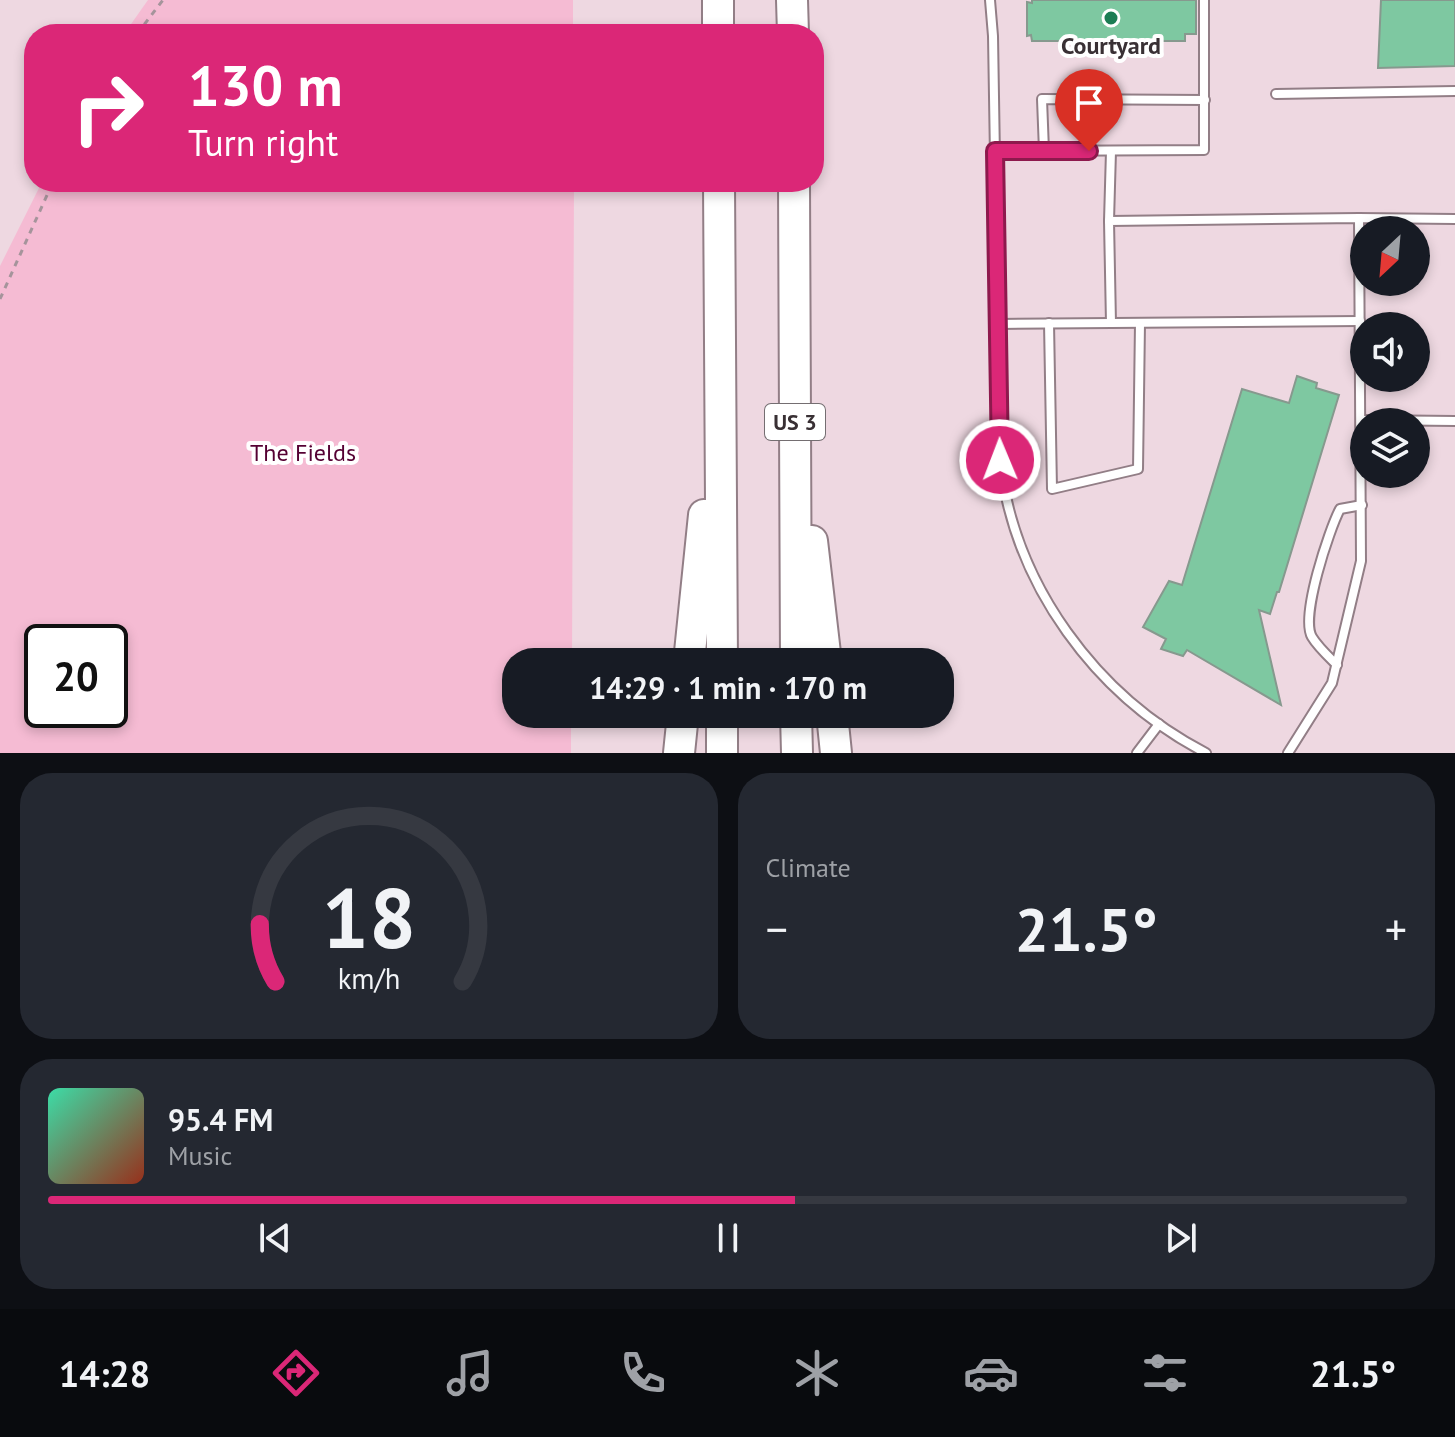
<!DOCTYPE html>
<meta charset="utf-8">
<style>
:root{--surface:#171b24;--page:#242831;--text:#f1f3f6;--muted:#9ea1a6;--line:#363941;--accent:#db2777}
body{margin:0;font-family:"PT Sans",sans-serif;background:var(--page);color:var(--text);height:100vh;display:flex;flex-direction:column;font-size:30px;white-space:nowrap}
*{box-sizing:border-box;margin:0}
p{font-size:26px;color:var(--muted)}
.icon{flex:none;width:44px;height:44px;fill:none;stroke:currentColor;stroke-width:2;stroke-linecap:round;stroke-linejoin:round}
.map{position:relative;height:753px;overflow:hidden}
.drawer{display:flex;flex-direction:column;gap:20px;padding:20px;background:#0d0f14;flex:1}
.drawer>*{flex:none}
.top-card{position:absolute;left:24px;top:24px;width:800px;height:168px;border-radius:32px;box-shadow:0 4px 12px #0003;background:#db2777;color:#fff;overflow:hidden}
.needle{width:52px;rotate:206deg}
.fabs{position:absolute;left:1350px;top:216px;display:grid;gap:16px}
.fabs a{display:grid;place-items:center;width:80px;height:80px;border-radius:50%;background:var(--surface);box-shadow:0 4px 12px #0003;font-size:40px}
.speed{position:absolute;left:24px;top:624px;display:flex;gap:16px;font-size:40px;font-weight:700;text-align:center}
.speed>*{display:grid;place-content:center;width:104px;height:104px;border-radius:50%;background:var(--surface);box-shadow:0 4px 12px #0003;line-height:1}
.speed .limit{border:4px solid #111;border-radius:12px;background:#fff;color:#111}
.pin{position:absolute;display:grid;place-items:center;width:68px;height:68px;color:#fff;margin:-82px -34px;border-radius:50% 50% 50% 0;rotate:-45deg;box-shadow:0 0 8px #0007}
.pin .icon{rotate:45deg}
.me{position:absolute;width:88px;margin:-44px;rotate:359deg;stroke-linejoin:round;filter:drop-shadow(0 0 6px #0008)}
.turn{display:flex;align-items:center;gap:28px;height:168px;padding:0 32px;font-size:36px}
.turn .icon{width:104px;height:104px;stroke-width:2.5}
.turn b{display:block;font-size:56px;line-height:68px}
.big{font-size:60px;font-weight:700;line-height:1.1}
.drawer .card{flex:1;display:flex;flex-direction:column;justify-content:center;gap:12px;min-width:0;padding:0 28px;border-radius:32px;background:var(--page)}
.drawer .dial{align-items:center;gap:0}
.dial svg{height:208px;overflow:visible;fill:none;stroke:var(--line);stroke-width:7;stroke-linecap:round;text-anchor:middle}
.dial text{fill:var(--text);stroke:none}
.song{display:flex;align-items:center;gap:24px}
.cover{width:96px;height:96px;border-radius:12px;background:linear-gradient(135deg,hsl(160 70% 55%),hsl(10 70% 35%))}
.played{height:8px;border-radius:4px;background:linear-gradient(90deg,var(--accent) 55%,var(--line) 55%)}
.keys{display:flex;justify-content:space-around;direction:ltr}
.heat{display:flex;justify-content:space-between;align-items:center;font-size:44px;direction:ltr}
.drawer .tiles{flex:1;display:grid;gap:20px;grid-template-columns:1fr 1fr}
.card:last-child{grid-column:span 2}
.trip{position:absolute;left:502px;top:648px;width:452px;height:80px;border-radius:32px;background:var(--surface);box-shadow:0 4px 12px #0003;font-weight:700;line-height:80px;text-align:center}
.menu{display:flex;height:128px;justify-content:space-around;align-items:center;background:#090b0e;color:var(--muted)}
.menu .icon{width:56px;height:56px}
.menu .active{color:var(--accent)}
.menu b{font-size:36px;color:var(--text)}
.map>svg:first-child{display:block}
</style>
<div class="map">
<svg width="1455" height="753" viewBox="0 0 1455 753">
<rect width="100%" height="100%" fill="#eed8e1"/>
<g fill="#f5bbd3" fill-rule="evenodd">
<polygon points="148,0 573,0 573,34 124,34"/>
<path d="M42 182H574L572 662H516V714H571V753H0V266ZM42 642H110V710H42Z"/>
</g>
<g fill="#7ec8a1" stroke="#86998e" stroke-width="2">
<polygon points="1032,0 1196,0 1196,34 1185,34 1185,41 1032,41 1031,35 1027,36 1027,2 1032,3"/>
<polygon points="1381,0 1455,0 1455,66 1378,68"/>
<polygon points="1297,376 1317,383 1316,388 1339,395 1279,592 1277,592 1270,614 1259,610 1281,705 1187,650 1183,656 1161,649 1166,639 1143,627 1169,581 1182,585 1242,389 1289,403"/>
</g>
<g fill="none" stroke-linecap="round" stroke-linejoin="round">
<g stroke="#927e86" stroke-width="12">
<g id="lane">
<path d="M990 0 993 36 1000 460C1014 585 1096 696 1206 753"/>
<polyline points="1276,94 1455,91"/>
<polyline points="995,151 1204,150 1204,0"/>
<polyline points="1044,151 1042,99 1205,100"/>
<polyline points="1109,221 1111,151"/>
<polyline points="1049,323 1052,489 1138,469 1140,323"/>
<polyline points="1111,323 1109,221 1359,218 1455,219"/>
<polyline points="998,324 1360,321"/>
<polyline points="1361,420 1455,421"/>
<path d="M1337 665C1329 657 1318 647 1312 637 1300 617 1329 530 1340 509L1362 505"/>
<polyline points="1137,753 1159,724"/>
<polyline points="1288,753 1332,683 1361,561 1359,218"/>
</g>
</g>
<g stroke="#927e86" stroke-width="34">
<g id="highway">
<polyline points="718,0 718,34"/>
<polyline points="792,0 793,34"/>
<polyline points="719,182 722,662"/>
<polyline points="794,182 796,662"/>
<polyline points="812,541 826,662"/>
<polyline points="689,662 704,515"/>
<polyline points="722,714 722,753"/>
<polyline points="796,714 797,753"/>
<polyline points="832,714 836,753"/>
<polyline points="679,753 683,714"/>
</g>
</g>
<g stroke="#a5949b" stroke-width="3" stroke-dasharray="6 6" stroke-linecap="butt">
<polyline points="137,34 163,0"/>
<polyline points="0,299 53,182"/>
</g>
<use href="#lane" stroke="#fff" stroke-width="8"/>
<use href="#highway" stroke="#fff" stroke-width="30"/>
</g>
<g fill="none" stroke-linecap="round" stroke-linejoin="round">
<g stroke="#8e194d" stroke-width="20">
<polyline id="route" points="1000,460 995,151 1089,151"/>
</g>
<use href="#route" stroke="#db2777" stroke-width="14"/>
</g>
<circle fill="#1c7d54" stroke="#fff" stroke-width="3" cx="1111" cy="18" r="8"/>
<g text-anchor="middle" dominant-baseline="central" stroke-width="8" stroke-linejoin="round" paint-order="stroke">
<rect fill="#fff" stroke="#746e71" stroke-width="2" x="765" y="404" width="60" height="36" rx="6"/>
<g font-size="22" font-weight="bold" fill="#393034">
<text x="795" y="422">US 3</text>
</g>
<g font-size="24" font-weight="bold" fill="#393034" stroke="#fff">
<text x="1111" y="45">Courtyard</text>
</g>
<g font-size="24" fill="#503" stroke="#fff">
<text x="303" y="452">The Fields</text>
</g>
</g>
</svg>
<div class="fabs">
<a><svg class="needle" viewBox="-14 -14 28 28"><path d="M0-13l5 13h-10z" fill="#e53935"/><path d="M0 13l5-13h-10z" fill="#9ea1a6"/></svg></a>
<a><svg class="icon" aria-label="sound" viewBox="0 0 24 24"><path d="M4 9h4l5-4v14l-5-4H4zM17 9q2 3 0 6"/></svg></a>
<a><svg class="icon" aria-label="layers" viewBox="0 0 24 24"><path d="M12 4l9 5-9 5-9-5zM3 14l9 5 9-5"/></svg></a>
</div>
<div class="speed"><div class="limit">20</div></div>
<div class="pin" style="left:1089px;top:151px;background:#d93025"><svg class="icon" aria-label="arrive" viewBox="0 0 24 24"><path d="M6 21V4h12l-3 4 3 4H6"/></svg></div>
<svg class="me" style="left:1000px;top:460px" viewBox="-20 -20 40 40"><circle r="17" fill="#db2777" stroke="#fff" stroke-width="3"/><path d="M0-11L8 9 0 5-8 9z" fill="#fff"/></svg>
<div class="trip">14:29 · 1 min · 170 m</div>
<div class="top-card">
<div class="turn"><svg class="icon" aria-label="right" viewBox="0 0 24 24"><path d="M7 20v-9h11M14 6l5 5-5 5"/></svg><div><b>130 m</b>Turn right</div></div>
</div>
</div>
<section class="drawer">
<div class="tiles">
<div class="card dial"><svg viewBox="0 0 100 80">
<path d="M14 69A42 42 0 1 1 86 69"/>
<path d="M14 69A42 42 0 0 1 8 47" stroke="#db2777"/>
<text x="50" y="56" font-size="32" font-weight="700">18</text>
<text x="50" y="72" font-size="11">km/h</text>
</svg></div>
<div class="card"><p>Climate</p>
<div class="heat"><a>−</a><b class="big">21.5°</b><a>+</a></div>
</div>
<div class="card">
<div class="song"><i class="cover"></i><div><b>95.4 FM</b><p>Music</p></div></div>
<div class="played"></div>
<div class="keys"><svg class="icon" aria-label="previous" viewBox="0 0 24 24"><path d="M18 5L8 12l10 7zM5 5v14"/></svg><svg class="icon" aria-label="pause" viewBox="0 0 24 24"><path d="M8 5v14M16 5v14"/></svg><svg class="icon" aria-label="next" viewBox="0 0 24 24"><path d="M6 5l10 7-10 7zM19 5v14"/></svg></div>
</div>
</div>
</section>
<nav class="menu">
<b>14:28</b>
<svg class="icon active" aria-label="directions" viewBox="0 0 24 24"><path d="M12 3l9 9-9 9-9-9zM9 14v-3h6M13 9l2 2-2 2"/></svg>
<svg class="icon" aria-label="music" viewBox="0 0 24 24"><path d="M9 18V5l10-2v13"/><circle cx="6" cy="18" r="3"/><circle cx="16" cy="16" r="3"/></svg>
<svg class="icon" aria-label="phone" viewBox="0 0 24 24"><path d="M5 4h4l2 5-3 2q2 4 5 5l2-3 5 2v4C11 20 4 13 5 4z"/></svg>
<svg class="icon" aria-label="climate" viewBox="0 0 24 24"><path d="M12 3v18M4 7l16 10M4 17L20 7"/></svg>
<svg class="icon" aria-label="car" viewBox="0 0 24 24"><path d="M5 17H2v-5l4-1 3-4h7l3 4 3 1v5h-3M9 17h6M6 11h13"/><circle cx="7" cy="17" r="2"/><circle cx="17" cy="17" r="2"/></svg>
<svg class="icon" aria-label="filters" viewBox="0 0 24 24"><path d="M4 7h16M4 17h16"/><circle cx="9" cy="7" r="2"/><circle cx="15" cy="17" r="2"/></svg>
<b>21.5°</b>
</nav>
